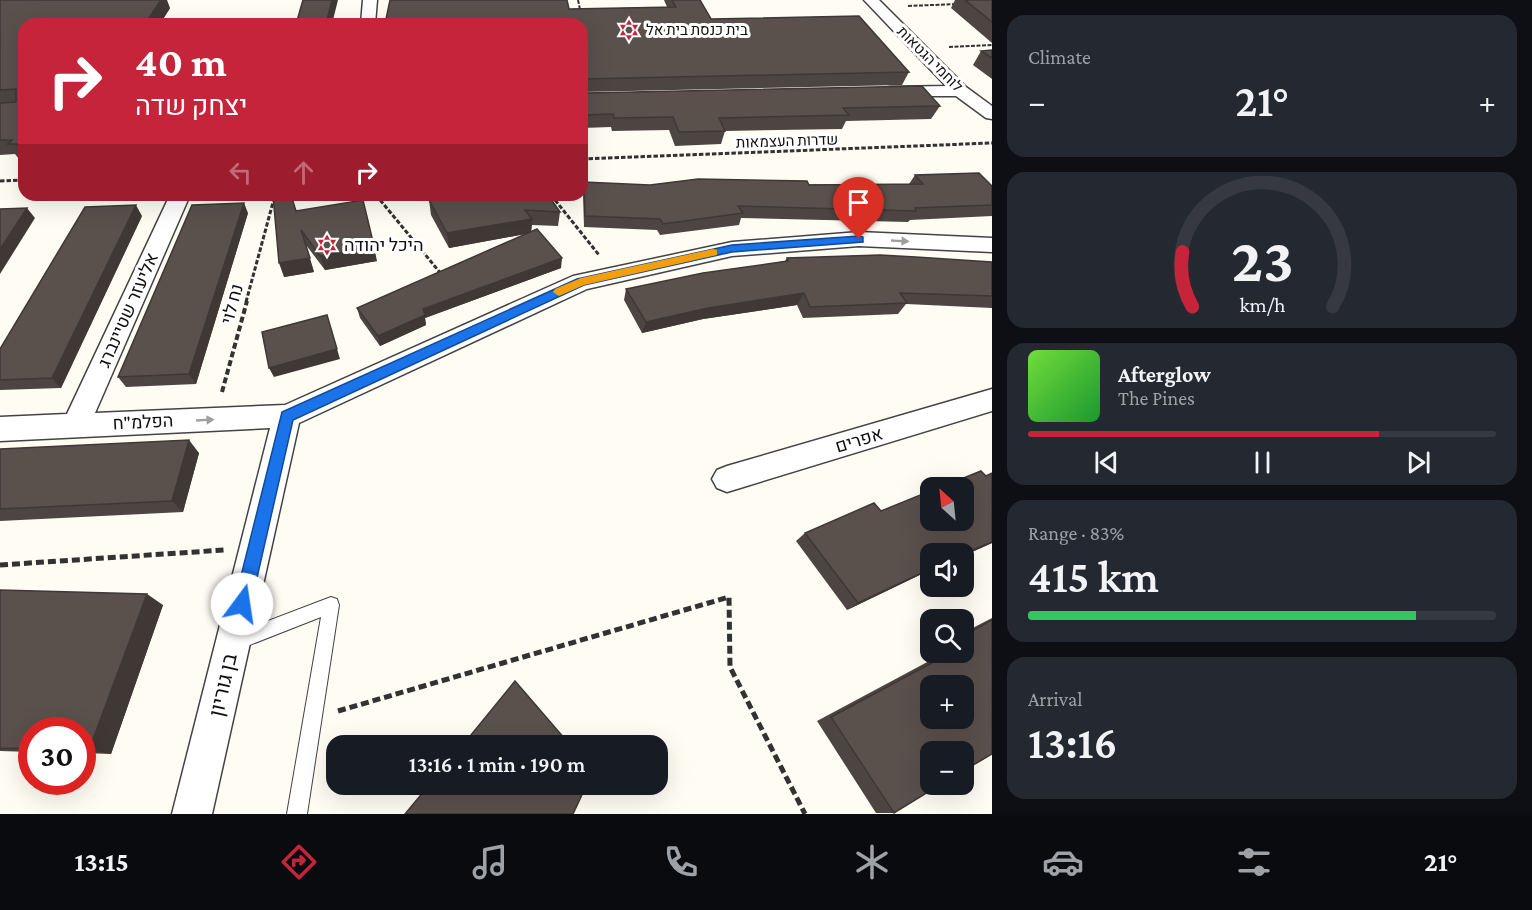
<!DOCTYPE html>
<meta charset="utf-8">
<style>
:root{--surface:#171b24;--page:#242831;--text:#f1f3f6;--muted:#9ea1a6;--line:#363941;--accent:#c5243a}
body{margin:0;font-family:"Crimson Pro",Heebo,serif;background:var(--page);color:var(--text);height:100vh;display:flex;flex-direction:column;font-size:22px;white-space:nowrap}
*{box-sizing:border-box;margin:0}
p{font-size:20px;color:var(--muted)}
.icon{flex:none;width:33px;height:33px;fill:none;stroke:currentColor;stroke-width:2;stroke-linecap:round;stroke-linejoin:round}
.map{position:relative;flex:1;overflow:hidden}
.drawer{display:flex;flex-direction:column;gap:15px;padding:15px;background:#0d0f14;width:540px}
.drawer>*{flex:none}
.guide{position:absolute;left:18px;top:18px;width:570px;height:183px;border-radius:18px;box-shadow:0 6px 24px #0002;background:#c5243a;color:#fff;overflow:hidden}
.needle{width:39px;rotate:333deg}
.tools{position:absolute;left:920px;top:477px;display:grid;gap:12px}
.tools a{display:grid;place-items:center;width:54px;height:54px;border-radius:12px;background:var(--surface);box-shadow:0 6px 24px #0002;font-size:30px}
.speed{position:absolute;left:18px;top:717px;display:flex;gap:12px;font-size:30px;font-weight:700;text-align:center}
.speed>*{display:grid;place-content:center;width:78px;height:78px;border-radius:50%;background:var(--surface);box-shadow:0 6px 24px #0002;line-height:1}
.speed .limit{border:9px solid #d22;background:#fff;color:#111}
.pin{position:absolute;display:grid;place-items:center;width:51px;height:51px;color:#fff;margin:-62px -26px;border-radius:50% 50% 50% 0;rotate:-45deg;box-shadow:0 0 6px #0007}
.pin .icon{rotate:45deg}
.me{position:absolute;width:66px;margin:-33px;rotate:14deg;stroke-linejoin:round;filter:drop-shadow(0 0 4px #0008)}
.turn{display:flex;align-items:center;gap:21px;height:126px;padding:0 18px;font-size:27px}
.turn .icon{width:78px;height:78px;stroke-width:2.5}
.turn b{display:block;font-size:42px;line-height:51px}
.lanes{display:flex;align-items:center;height:57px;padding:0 18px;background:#0003;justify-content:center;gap:30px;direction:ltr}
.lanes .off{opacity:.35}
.big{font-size:45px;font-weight:600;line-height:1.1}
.drawer .widget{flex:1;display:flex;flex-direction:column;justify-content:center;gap:9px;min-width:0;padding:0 21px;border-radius:18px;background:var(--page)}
.drawer .dial{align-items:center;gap:0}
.dial svg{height:156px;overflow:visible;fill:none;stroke:var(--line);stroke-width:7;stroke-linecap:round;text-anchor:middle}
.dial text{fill:var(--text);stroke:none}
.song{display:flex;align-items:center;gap:18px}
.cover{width:72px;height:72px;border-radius:9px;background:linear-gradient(135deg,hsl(100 70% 55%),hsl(130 70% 35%))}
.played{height:6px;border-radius:3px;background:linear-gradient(90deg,var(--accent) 75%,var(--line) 75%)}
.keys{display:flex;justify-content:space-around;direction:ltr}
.heat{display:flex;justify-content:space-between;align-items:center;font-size:33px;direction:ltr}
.charge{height:9px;border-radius:4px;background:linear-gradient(90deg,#34c759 83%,var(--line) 0)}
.trip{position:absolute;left:326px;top:735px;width:342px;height:60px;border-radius:18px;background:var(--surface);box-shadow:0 6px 24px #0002;font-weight:600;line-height:60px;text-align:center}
.tabs{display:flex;height:96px;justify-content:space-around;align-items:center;background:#090b0e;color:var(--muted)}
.tabs .icon{width:42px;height:42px}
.tabs .active{color:var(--accent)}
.tabs b{font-size:27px;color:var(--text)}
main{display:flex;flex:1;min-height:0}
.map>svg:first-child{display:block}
</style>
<main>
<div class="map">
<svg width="992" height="814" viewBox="0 0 992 814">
<rect width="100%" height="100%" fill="#fffcf4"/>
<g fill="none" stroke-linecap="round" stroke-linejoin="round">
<g stroke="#434343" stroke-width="2">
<polygon id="service" points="331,597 337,599 339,605 307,814 287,814 321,617 237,650 231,647 228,641 231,635"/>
</g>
<g stroke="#434343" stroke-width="3">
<g id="minor">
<polygon points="363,0 377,0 375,24 361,24"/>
<polygon points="864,0 879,0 966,87 992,106 992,119 986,118 956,96 884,96 882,92 884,88 890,87 946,86"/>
<polygon points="170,195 190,195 95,413 285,405 573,276 732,242 859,232 992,238 992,252 859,246 732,256 587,289 299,423 212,814 172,814 270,428 0,441 0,417 67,414"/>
<polygon points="992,389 992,411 727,492 717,488 712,479 717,470 727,466"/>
</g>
</g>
<g stroke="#323232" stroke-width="2" stroke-dasharray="4 1.5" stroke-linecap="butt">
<polyline points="578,0 581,14"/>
<polyline points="908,6 958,4"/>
<polyline points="949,47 992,45"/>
</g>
<g stroke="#323232" stroke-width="3" stroke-dasharray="4.5 2" stroke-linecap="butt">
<polyline points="582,159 992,143"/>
<polyline points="0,181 24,180"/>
<polyline points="376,195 442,275"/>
<polyline points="551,195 599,255"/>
<polyline points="246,302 275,195"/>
</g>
<polyline stroke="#323232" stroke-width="4" stroke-dasharray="6 3" stroke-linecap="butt" points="222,392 247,301"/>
<g stroke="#323232" stroke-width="5" stroke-dasharray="8 4" stroke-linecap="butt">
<polyline points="0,565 224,550"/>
<polyline points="338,711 729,597 730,667 805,814"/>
</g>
<use href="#service" fill="#fff" fill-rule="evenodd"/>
<use href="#minor" fill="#fff" fill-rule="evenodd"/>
</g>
<g fill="#4d4541">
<polygon points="0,0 170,8 160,24 24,24 24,159 19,159 15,154 0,155"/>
<polygon points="664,0 700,0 711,19 909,72 902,85 582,92 584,93 940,106 931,119 846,121 842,129 725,131 721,144 675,146 669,130 612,131 611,127 582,128 582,24 569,9 667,7"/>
<polygon points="955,0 992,0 992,43 951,8"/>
<polygon points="992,50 992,79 973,65 981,51"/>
<polygon points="915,175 992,186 992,216 910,220 908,222 741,218 739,225 660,235 657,230 584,227 583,194 584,182 650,185 909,184"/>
<polygon points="429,200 560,212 558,226 532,225 531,232 561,268 425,318 426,325 380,346 360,318 357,308 525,234 449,248 431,215"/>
<polygon points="296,211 377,261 325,270 306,245 314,272 284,277"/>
<polygon points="248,213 196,384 126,387 118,377"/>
<polygon points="142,216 61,388 0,390 0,349"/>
<polygon points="787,258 992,262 992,308 906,304 898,314 803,318 797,305 703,319 642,333 624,300 626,289 785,261"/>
<polygon points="0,449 199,453 183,512 0,521"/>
<polygon points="881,511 992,543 963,556 963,554 930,554 930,570 847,610 796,541 805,533"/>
<polygon points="0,590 163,605 111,754 82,753 82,730 32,730 32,752 0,751"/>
<polygon points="992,618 992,754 894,813 876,813 817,721 946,652 963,652 963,633"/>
</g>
<g fill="#3f3835">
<polygon points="161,0 167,0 170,8 160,24 145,24"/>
<polygon points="332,0 338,0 332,24 326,24"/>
<polygon points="244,203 248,213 196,384 189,374"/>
<polygon points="136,205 142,216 61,388 52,378"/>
<polygon points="27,208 35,218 0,274 0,249"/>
<polygon points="532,219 531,233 449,248 447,233"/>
<polygon points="301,230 314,272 284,277 279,263"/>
<polygon points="374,246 377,261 325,270 320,256"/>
<polygon points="562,258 561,268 425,318 426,325 380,346 378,336 423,309"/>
<polygon points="804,293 797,305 703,319 642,333 646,322 708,308"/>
<polygon points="327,315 340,359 274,377 269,368"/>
<polygon points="189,440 199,453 183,512 172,501"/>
<polygon points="992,542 992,543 963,556 963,554"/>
<polygon points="930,569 930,570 847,610 858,603"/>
<polygon points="147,594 163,605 111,754 89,750"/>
</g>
<g fill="#5a504c" stroke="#3f3835" stroke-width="1.5" fill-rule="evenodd">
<polygon points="0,0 161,0 145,24 24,24 24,144 8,144 12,140 0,140 0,103 16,102 16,89 0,90"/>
<polygon points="303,0 332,0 326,24 296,24"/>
<polygon points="390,0 567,0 569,9 676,7 672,0 700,0 711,19 859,16 909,72 584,79 582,87 582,24 385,24"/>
<polygon points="965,0 992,0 992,22"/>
<polygon points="992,50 992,58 981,51"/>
<polygon points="922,86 940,106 843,108 849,115 719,118 725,131 679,132 673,117 614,118 613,114 582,115 582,91 584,93"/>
<polygon points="979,173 992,186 992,205 915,208 916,211 738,206 743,213 663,224 660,219 585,216 584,182 650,185 698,179 807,181 809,185 923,184 915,175"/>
<polygon points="273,195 291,195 296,211 363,200 374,246 320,256 301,230 310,258 279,263"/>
<polygon points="451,195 548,195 560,212 525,210 532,219 447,233 429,200"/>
<polygon points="244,203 189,374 118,377 192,205"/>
<polygon points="136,205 52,378 0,380 0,349 85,207"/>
<polygon points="27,208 0,249 0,209"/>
<polygon points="537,229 562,258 423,309 425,315 378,336 357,308"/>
<polygon points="880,255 916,257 992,262 992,296 900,293 907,303 810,307 804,293 708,308 646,322 626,289 703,273 788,261 787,258"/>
<polygon points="327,315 337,349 269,368 262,332"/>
<polygon points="189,440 172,501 0,509 0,449"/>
<polygon points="981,471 986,476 992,473 992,542 963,554 930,554 930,569 858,603 805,533 874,503 881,511 930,491 930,520 963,520 963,488 939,488"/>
<polygon points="0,590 147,594 89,750 82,750 82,730 32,730 32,749 0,748"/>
<path d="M992 620V754L963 771V752H930V784H941L894 813 831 717 952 652H963V646L968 644 963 636ZM930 686H963V718H930Z"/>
<polygon points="515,681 571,746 462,746"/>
<polygon points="430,784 587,784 573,814 405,814"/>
</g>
<defs><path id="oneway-solid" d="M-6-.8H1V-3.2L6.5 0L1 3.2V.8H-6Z" transform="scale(1.5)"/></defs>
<g fill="#9f9f9f">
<use href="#oneway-solid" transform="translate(900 241) rotate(3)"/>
<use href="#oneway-solid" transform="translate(205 420) rotate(-3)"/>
</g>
<polygon fill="#1a73e8" stroke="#114b97" stroke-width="1.5" points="859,236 863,237 863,242 732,252 584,285 293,420 251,604 248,610 242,613 236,610 234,604 282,412 577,279 732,245"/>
<polygon fill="#f59e0b" points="713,249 717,250 717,255 584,285 559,296 553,292 555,289 581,278"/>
<defs>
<g id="synagogue-bare" transform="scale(1.62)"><path d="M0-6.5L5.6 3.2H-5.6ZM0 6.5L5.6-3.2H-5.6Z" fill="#c5243a" stroke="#fff" stroke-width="2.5" paint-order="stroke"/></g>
</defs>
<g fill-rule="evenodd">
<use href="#synagogue-bare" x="629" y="30"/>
<use href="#synagogue-bare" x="327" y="245"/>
</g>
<g text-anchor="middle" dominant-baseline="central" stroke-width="6" stroke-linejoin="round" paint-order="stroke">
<g font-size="15" fill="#101010" stroke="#fff" text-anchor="start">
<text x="646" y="30">בית כנסת בית אל</text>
</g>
<g font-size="15" fill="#101010" stroke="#fff">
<text transform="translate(930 59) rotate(45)">לוחמי הגטאות</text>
<text transform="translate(787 141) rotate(-2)">שדרות העצמאות</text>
</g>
<g font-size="18" fill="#101010" stroke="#fff" text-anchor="start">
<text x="344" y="245">היכל יהודה</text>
</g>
<g font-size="18" fill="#101010" stroke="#fff">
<text transform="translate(232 304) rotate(-75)">נח לוי</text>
<text transform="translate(128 310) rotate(-66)">אליעזר שטיינברג</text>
<text transform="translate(143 422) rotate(-3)">הפלמ"ח</text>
<text transform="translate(859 440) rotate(-17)">אפרים</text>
</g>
<g font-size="21" fill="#101010" stroke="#fff">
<text transform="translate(223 685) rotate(-77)">בן גוריון</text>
</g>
</g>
</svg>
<div class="tools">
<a><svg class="needle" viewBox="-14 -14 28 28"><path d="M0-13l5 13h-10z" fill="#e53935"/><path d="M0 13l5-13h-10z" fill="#9ea1a6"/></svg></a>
<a><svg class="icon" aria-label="sound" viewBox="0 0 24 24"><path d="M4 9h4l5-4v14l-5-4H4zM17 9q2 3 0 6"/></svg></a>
<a><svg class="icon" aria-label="search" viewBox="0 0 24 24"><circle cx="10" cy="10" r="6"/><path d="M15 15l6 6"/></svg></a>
<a>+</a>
<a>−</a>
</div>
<div class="speed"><div class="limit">30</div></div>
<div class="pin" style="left:859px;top:239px;background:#d93025"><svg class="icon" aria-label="arrive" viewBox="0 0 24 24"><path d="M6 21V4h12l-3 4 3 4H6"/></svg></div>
<svg class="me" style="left:242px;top:604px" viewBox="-20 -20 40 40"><circle r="19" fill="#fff"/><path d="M0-13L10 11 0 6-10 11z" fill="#1a73e8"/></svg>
<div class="trip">13:16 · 1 min · 190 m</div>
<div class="guide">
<div class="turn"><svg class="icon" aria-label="right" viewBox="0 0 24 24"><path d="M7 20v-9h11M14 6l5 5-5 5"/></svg><div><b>40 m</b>יצחק שדה</div></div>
<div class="lanes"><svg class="icon off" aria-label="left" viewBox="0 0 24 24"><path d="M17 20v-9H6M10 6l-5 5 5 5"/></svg><svg class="icon off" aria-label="ahead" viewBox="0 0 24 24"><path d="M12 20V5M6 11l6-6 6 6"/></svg><svg class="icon" aria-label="right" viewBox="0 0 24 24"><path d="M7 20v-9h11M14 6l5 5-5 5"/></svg></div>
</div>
</div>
<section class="drawer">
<div class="widget"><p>Climate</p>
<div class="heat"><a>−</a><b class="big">21°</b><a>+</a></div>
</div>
<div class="widget dial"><svg viewBox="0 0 100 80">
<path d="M14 69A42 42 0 1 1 86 69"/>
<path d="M14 69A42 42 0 0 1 9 41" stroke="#c5243a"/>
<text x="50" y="56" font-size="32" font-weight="700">23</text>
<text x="50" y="72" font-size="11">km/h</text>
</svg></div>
<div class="widget">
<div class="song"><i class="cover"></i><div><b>Afterglow</b><p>The Pines</p></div></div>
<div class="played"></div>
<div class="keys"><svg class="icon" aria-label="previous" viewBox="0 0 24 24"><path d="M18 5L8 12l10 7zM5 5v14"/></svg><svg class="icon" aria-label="pause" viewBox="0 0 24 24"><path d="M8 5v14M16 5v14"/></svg><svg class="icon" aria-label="next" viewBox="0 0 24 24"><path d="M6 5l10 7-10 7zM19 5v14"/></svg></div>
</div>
<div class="widget"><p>Range · 83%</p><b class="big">415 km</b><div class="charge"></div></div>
<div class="widget"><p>Arrival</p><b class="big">13:16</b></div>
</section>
</main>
<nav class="tabs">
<b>13:15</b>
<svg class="icon active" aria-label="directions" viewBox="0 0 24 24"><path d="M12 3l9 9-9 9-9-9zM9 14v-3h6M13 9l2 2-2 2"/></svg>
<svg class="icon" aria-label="music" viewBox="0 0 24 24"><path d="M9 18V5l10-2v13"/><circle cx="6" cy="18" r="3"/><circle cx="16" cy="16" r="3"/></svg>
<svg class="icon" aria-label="phone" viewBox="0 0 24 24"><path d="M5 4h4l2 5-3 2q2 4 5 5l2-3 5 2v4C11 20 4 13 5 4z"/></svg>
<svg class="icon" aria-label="climate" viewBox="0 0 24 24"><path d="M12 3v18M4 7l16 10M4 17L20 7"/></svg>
<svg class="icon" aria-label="car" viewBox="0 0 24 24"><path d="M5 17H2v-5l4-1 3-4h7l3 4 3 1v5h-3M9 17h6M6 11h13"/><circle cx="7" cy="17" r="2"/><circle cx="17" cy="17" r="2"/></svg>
<svg class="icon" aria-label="filters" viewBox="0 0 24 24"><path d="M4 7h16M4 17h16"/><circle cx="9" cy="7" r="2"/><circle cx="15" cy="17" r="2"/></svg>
<b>21°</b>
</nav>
